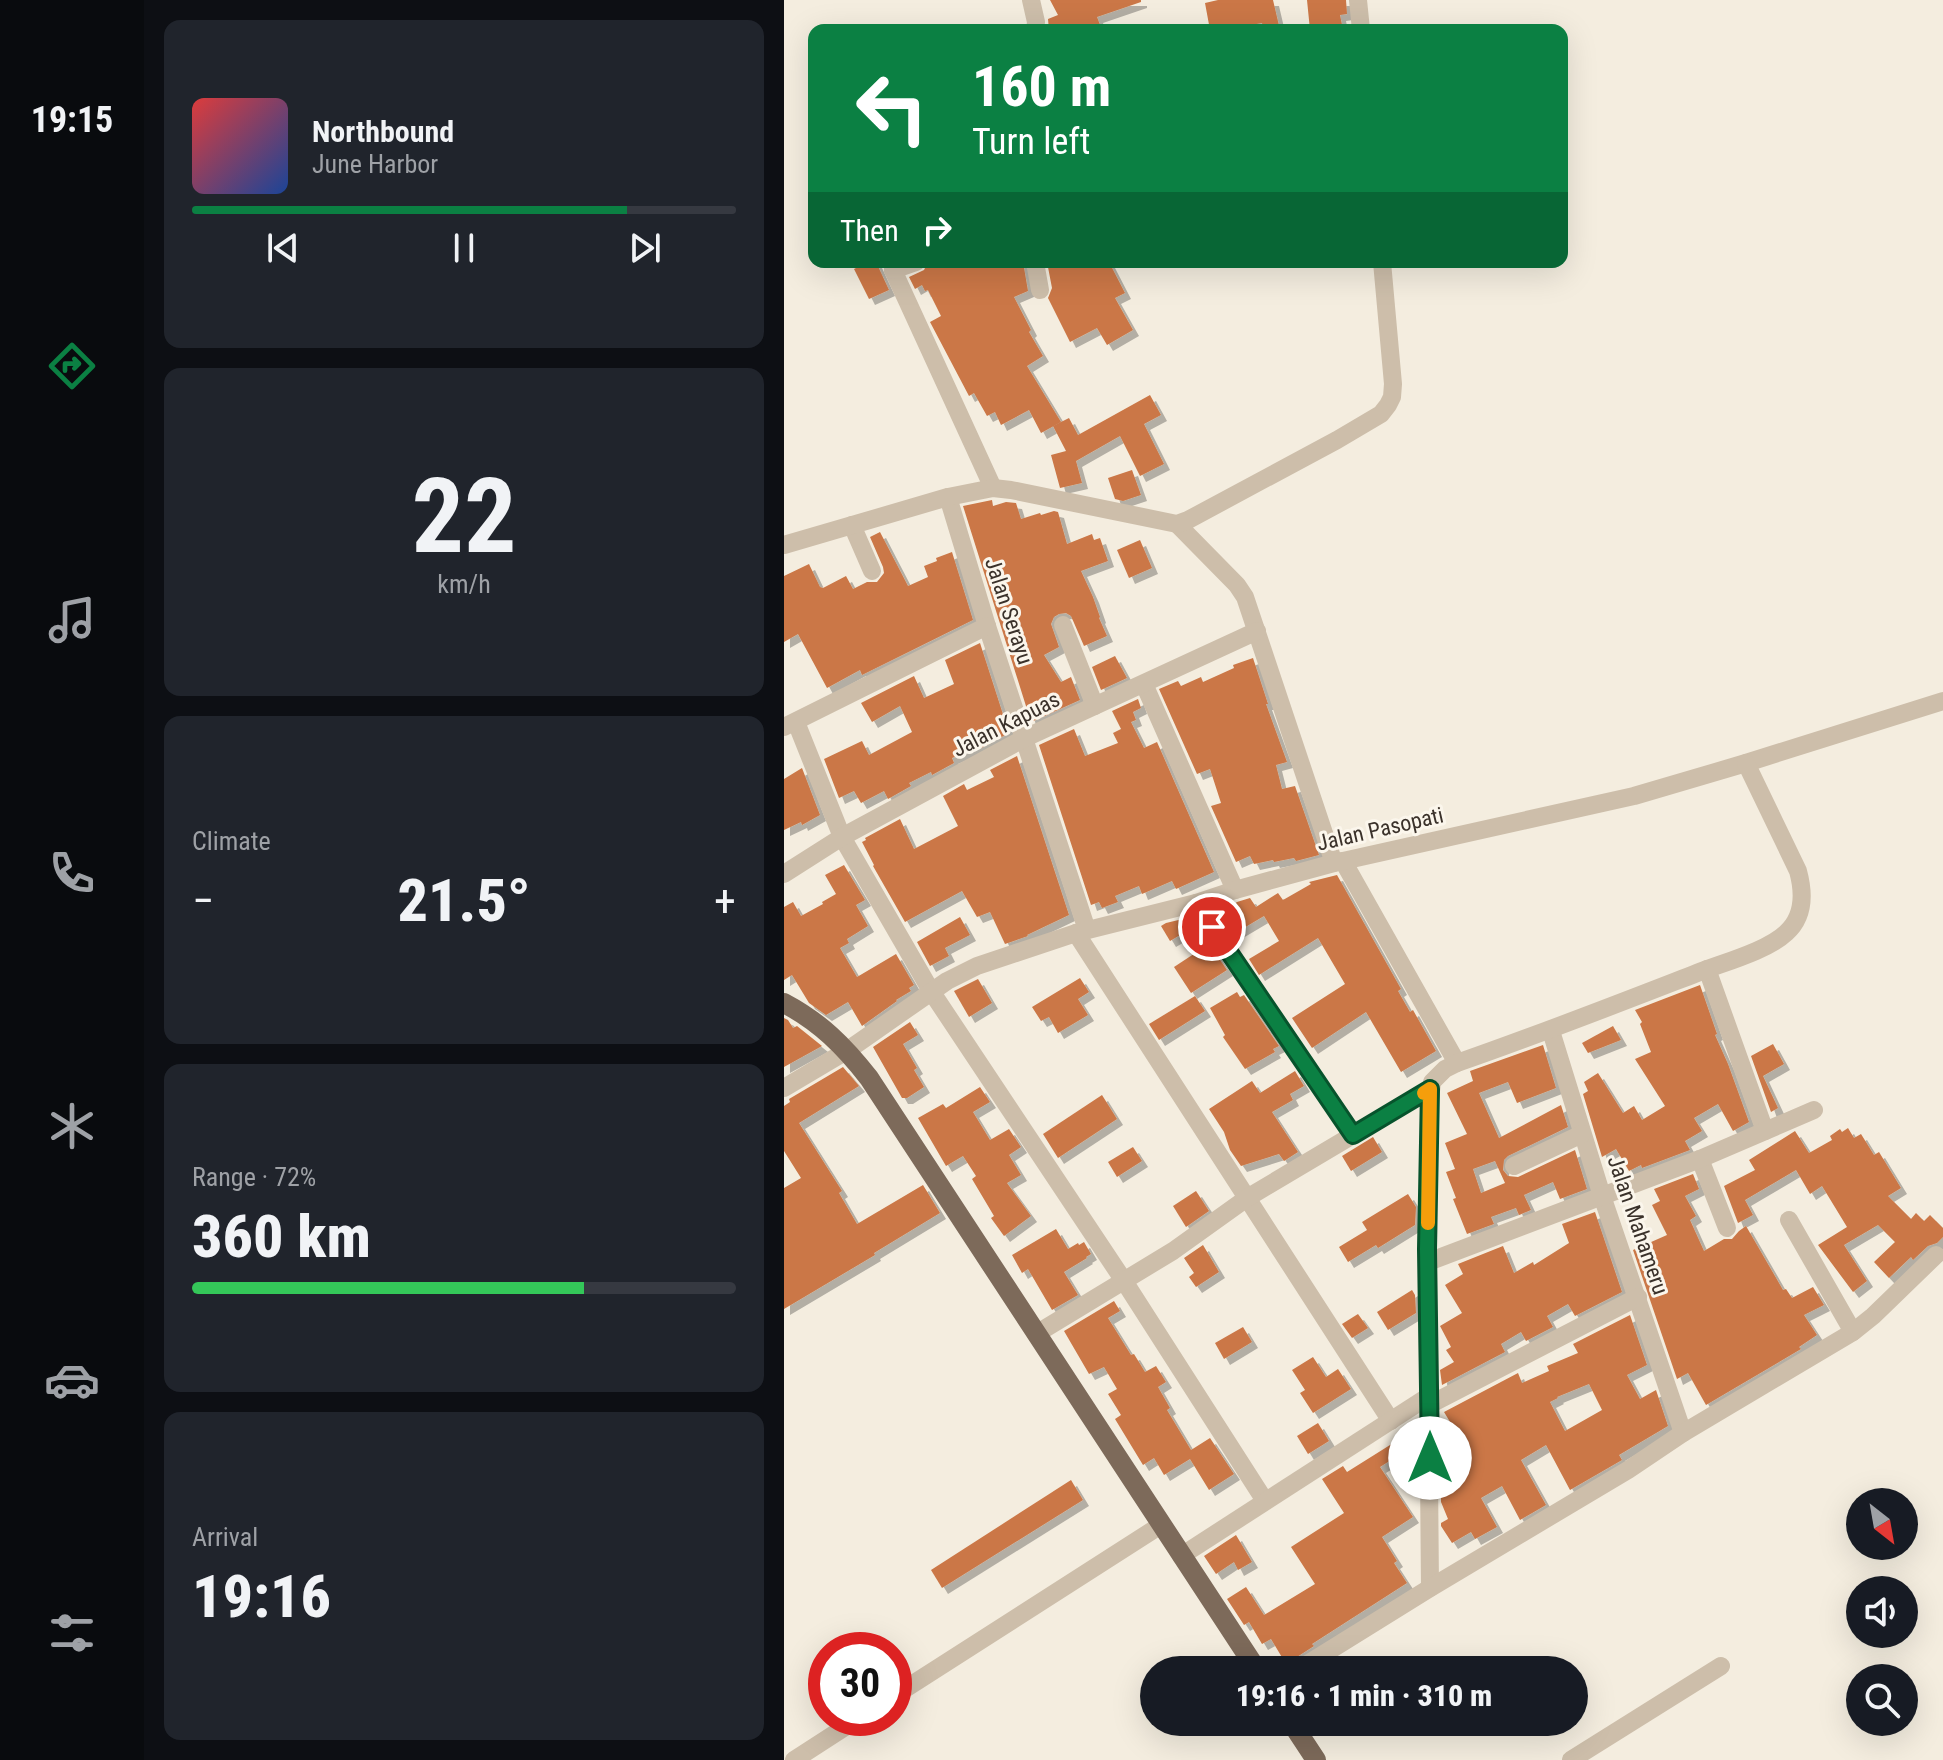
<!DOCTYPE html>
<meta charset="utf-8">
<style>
:root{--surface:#171b24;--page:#20242c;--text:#f1f3f6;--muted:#9ea1a6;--line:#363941;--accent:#0b8043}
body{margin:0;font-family:"Roboto Condensed",sans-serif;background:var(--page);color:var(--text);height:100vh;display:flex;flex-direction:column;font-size:30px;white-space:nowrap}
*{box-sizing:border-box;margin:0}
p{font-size:26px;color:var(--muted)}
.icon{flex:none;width:44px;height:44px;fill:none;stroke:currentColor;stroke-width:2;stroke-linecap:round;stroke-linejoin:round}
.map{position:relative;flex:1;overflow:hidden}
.side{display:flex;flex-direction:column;gap:20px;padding:20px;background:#0d0f14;width:640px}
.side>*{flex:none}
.hud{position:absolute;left:24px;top:24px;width:760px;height:244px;border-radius:16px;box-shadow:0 8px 32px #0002;background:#0b8043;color:#fff;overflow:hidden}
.needle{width:52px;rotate:149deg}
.tools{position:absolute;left:1062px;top:1488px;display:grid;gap:16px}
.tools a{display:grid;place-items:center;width:72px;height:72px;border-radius:50%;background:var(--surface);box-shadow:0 8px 32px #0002;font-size:40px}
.speed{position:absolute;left:24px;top:1632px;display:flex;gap:16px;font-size:40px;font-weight:700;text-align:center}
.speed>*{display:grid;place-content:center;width:104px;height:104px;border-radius:50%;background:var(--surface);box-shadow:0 8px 32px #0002;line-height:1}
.speed .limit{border:12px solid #d22;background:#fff;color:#111}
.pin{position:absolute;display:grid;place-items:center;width:68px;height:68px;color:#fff;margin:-34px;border:4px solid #fff;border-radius:50%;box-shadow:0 2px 8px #0007}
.me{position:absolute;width:88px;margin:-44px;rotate:0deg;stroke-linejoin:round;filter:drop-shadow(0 0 6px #0008)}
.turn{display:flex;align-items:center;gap:28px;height:168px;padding:0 32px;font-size:36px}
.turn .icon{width:104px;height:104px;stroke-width:2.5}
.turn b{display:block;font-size:56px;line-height:68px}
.then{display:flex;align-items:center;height:76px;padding:0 32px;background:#0003;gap:16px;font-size:30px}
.big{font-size:60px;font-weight:800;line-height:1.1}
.side .tile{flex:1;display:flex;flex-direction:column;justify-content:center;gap:12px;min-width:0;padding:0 28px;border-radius:16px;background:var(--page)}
.side .dial{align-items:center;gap:0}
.dial b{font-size:104px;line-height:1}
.song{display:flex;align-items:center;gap:24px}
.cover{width:96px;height:96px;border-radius:12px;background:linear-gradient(135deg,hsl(0 70% 55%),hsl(220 70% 35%))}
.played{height:8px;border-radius:4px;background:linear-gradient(90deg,var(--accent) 80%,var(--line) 80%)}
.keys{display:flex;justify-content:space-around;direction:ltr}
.heat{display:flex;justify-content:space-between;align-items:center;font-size:44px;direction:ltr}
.charge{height:12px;border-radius:6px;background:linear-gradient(90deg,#34c759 72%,var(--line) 0)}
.trip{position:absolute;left:356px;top:1656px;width:448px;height:80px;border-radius:40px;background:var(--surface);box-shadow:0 8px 32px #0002;font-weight:800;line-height:80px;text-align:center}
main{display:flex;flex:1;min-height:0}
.tab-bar{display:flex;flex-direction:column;width:144px;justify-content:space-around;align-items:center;background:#090b0e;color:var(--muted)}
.tab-bar .icon{width:56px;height:56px}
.tab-bar .selected{color:var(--accent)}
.tab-bar b{font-size:36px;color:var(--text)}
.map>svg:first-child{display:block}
</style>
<main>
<nav class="tab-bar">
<b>19:15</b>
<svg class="icon selected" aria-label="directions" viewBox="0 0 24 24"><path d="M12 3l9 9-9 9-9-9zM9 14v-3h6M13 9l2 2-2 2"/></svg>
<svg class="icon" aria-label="music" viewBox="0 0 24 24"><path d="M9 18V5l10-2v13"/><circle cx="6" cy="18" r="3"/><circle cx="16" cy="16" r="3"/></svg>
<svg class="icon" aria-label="phone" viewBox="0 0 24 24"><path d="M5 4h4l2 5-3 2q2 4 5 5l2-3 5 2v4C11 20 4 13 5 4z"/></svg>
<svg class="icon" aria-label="climate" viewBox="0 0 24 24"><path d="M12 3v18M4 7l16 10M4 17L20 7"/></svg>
<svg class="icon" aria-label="car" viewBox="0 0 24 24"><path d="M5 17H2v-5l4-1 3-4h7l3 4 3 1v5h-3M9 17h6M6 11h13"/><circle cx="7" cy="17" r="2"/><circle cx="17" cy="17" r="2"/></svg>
<svg class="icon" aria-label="filters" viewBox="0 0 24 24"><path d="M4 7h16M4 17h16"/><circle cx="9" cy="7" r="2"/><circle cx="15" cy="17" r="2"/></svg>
</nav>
<section class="side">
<div class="tile">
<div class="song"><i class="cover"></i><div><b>Northbound</b><p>June Harbor</p></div></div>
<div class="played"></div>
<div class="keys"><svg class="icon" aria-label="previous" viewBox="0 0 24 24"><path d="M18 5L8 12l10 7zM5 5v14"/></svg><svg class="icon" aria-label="pause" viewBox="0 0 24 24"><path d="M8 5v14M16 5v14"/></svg><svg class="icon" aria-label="next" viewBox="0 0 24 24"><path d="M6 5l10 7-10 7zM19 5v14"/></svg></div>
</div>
<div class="tile dial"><b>22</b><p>km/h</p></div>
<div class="tile"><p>Climate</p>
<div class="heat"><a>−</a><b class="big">21.5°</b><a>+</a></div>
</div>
<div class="tile"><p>Range · 72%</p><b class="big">360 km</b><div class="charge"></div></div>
<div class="tile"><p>Arrival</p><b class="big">19:16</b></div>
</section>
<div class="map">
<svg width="1159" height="1760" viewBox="0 0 1159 1760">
<defs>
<filter id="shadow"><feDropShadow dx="6" dy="6" stdDeviation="0" flood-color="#0004"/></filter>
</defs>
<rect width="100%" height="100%" fill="#f4eddf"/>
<g fill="#cb7746" fill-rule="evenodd" filter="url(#shadow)">
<polygon points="266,0 357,0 357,2 313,17 318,30 265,30 264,19 274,15"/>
<polygon points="434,0 489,0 496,30 480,30 478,23 440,30 426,30 421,3"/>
<polygon points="523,0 562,0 563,14 556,15 559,30 526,30"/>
<polygon points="84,262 92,262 105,290 85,299 70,269"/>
<polygon points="144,262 213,262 214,266 224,262 239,262 244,291 230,297 247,330 245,332 259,356 243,366 277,422 257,433 245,410 217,425 211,412 203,416 190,393 185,396 146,322 157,316 144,290 141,291 138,285 131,289 125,277 140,270"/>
<polygon points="263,262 325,262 341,293 331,298 349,330 323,345 313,328 286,342 264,298 268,288"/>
<polygon points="366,395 377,415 360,424 380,464 356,476 336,436 292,461 298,483 276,488 267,455 282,451 269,426 285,418 294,435"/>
<polygon points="348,470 357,495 339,501 331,499 324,478"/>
<polygon points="208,500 209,506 222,502 232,503 237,519 256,513 257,515 270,511 274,512 283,544 308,534 310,540 316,538 324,561 297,571 309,597 316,617 315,618 323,636 300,646 287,616 282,613 275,614 270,617 267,624 275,647 260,655 277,682 287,677 296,700 247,722 179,506"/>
<polygon points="96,532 124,586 144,577 140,566 153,561 152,558 168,552 189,620 78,675 76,670 43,688 14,634 0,642 0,576 25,564 36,587 39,588 62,576 69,589 83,582 93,582 100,573 99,567 86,537"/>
<polygon points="356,540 368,568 345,578 333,550"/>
<polygon points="196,643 225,733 195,749 194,747 168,758 170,763 148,775 147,772 125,783 127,786 104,799 100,791 77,803 70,791 55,798 40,759 78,741 85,755 128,732 116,706 88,722 77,703 130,676 140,698 170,684 161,660"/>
<polygon points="331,656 343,678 317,690 308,667"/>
<polygon points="469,658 484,704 482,704 503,762 492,765 498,789 511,786 535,855 512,861 510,858 490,862 489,860 470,864 466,856 452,862 427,806 437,803 426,769 413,774 375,689 394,681 397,686 417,677 419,682 450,668 449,665"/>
<polygon points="354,699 357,708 349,712 352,720 347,722 360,748 373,742 430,872 392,889 388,881 358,894 355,886 331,896 334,902 318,908 315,902 307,905 255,745 290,729 301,756 334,743 329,733 337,729 328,711"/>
<polygon points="233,756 285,915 243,935 244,936 221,944 206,912 193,917 178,891 121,922 89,866 90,865 78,842 82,840 81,838 116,819 130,849 174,826 159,796 180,784 183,790 210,777 206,770"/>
<polygon points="18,768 36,815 18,825 17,822 0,830 0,779"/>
<polygon points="60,865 81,900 72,905 84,926 63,939 65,943 56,948 73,977 112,954 130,985 125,988 127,991 112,1000 113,1001 78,1026 64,1002 42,1015 25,1003 8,975 0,980 0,907 9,902 17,916 39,904 38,902 52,894 41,875"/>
<polygon points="553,875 617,989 614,991 626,1012 629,1010 652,1051 617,1072 582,1012 528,1048 508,1018 561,984 534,938 475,975 465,959 495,941 480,916 448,935 442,926 456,917 449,905 453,902 466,898 472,907 494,893 499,900 527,884 525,882"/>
<polygon points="176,917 186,935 161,948 165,956 146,966 133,942"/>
<polygon points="407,917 413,925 386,941 377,926 382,923"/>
<polygon points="425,944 443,970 407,993 390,967"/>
<polygon points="296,978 305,992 294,999 304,1015 274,1033 265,1017 257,1021 248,1007"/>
<polygon points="194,979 208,1003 185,1017 170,991"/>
<polygon points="916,985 933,1034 931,1035 944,1064 965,1122 949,1131 934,1104 910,1118 918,1131 901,1141 906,1150 858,1168 857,1165 845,1171 832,1149 818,1157 799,1094 804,1091 800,1082 814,1073 839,1113 850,1106 858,1120 881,1106 851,1059 867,1052 856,1024 858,1022 851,1010"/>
<polygon points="453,992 456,997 460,995 495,1046 489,1049 491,1052 461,1069 439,1037 441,1035 426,1008"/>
<polygon points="411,996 421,1011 375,1040 365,1024"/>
<polygon points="0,1018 4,1020 9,1028 13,1026 38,1046 0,1067"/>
<polygon points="126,1022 134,1035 119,1044 133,1068 130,1070 140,1087 123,1098 118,1098 89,1047"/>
<polygon points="829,1026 837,1040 804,1053 798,1043"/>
<polygon points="989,1044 1000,1064 979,1076 994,1108 987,1112 967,1056"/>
<path d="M759 1045 772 1088 733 1103 724 1082 695 1093 715 1138 777 1105 784 1127 724 1156 720 1160 719 1170 724 1176 734 1177 791 1150 803 1189 776 1199 769 1182 740 1195 747 1210 735 1215 732 1208 707 1217 710 1224 683 1234 669 1199 672 1198 662 1172 671 1169 661 1143 683 1134 663 1093 689 1081 686 1071ZM711 1161 721 1183 697 1193 689 1169Z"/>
<polygon points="59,1067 75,1086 15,1123 58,1191 55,1193 73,1224 139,1185 156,1213 90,1253 91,1255 0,1309 0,1188 17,1178 0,1151 0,1106 6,1102 5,1099"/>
<polygon points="511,1071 520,1086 506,1094 509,1100 488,1112 514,1152 500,1161 495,1154 457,1166 446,1150 440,1132 425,1109 468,1081 476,1093"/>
<polygon points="196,1087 206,1102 189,1112 206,1140 225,1129 237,1147 225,1155 237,1175 223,1183 247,1216 220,1236 207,1218 210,1216 188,1179 192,1176 179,1156 162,1166 134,1118 159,1104 162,1108"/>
<polygon points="318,1095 333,1119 274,1158 259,1134"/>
<polygon points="1064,1128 1070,1138 1077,1134 1090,1155 1095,1152 1117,1188 1104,1196 1127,1219 1132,1213 1140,1221 1146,1215 1159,1228 1159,1237 1153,1243 1144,1246 1129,1260 1127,1257 1105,1278 1090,1262 1111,1242 1094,1225 1060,1245 1083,1281 1069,1292 1034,1245 1063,1227 1038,1186 1026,1194 1012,1170 961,1200 969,1215 954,1223 940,1186 971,1170 965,1160 1011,1131 1025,1153 1048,1140 1046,1136 1056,1129 1058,1132"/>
<polygon points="589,1137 598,1152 567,1171 558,1156"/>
<polygon points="349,1147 358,1161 333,1177 324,1162"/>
<polygon points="909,1174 915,1189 901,1196 912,1216 906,1220 920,1251 940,1239 948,1239 955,1231 962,1226 999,1290 1002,1289 1008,1298 1029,1287 1040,1305 1020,1315 1033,1335 1015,1347 1017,1349 922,1405 904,1373 893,1379 849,1250 883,1235 868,1205 876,1201 870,1189"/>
<polygon points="412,1191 425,1211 402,1227 389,1206"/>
<polygon points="624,1194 632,1207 631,1225 594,1248 592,1245 564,1262 555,1247 583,1230 578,1222"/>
<polygon points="811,1212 838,1292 791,1316 784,1304 763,1316 769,1327 742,1341 737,1332 717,1344 721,1352 658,1385 656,1370 670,1362 662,1350 667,1347 656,1326 678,1313 661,1285 679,1274 674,1264 719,1246 730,1273 749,1262 750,1265 785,1243 778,1224"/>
<polygon points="272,1229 284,1249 294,1243 295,1245 300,1242 307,1254 302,1257 303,1258 280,1272 294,1295 268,1310 244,1269 238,1273 228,1255"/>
<polygon points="419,1245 435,1272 412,1287 405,1277 410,1273 400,1258"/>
<polygon points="628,1290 631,1295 632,1313 604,1330 593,1312"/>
<polygon points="330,1301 336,1311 324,1318 347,1355 350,1354 361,1372 372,1366 382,1382 374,1387 386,1408 383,1410 407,1450 426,1438 450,1474 425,1490 406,1459 380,1475 370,1458 359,1465 331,1419 337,1415 324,1394 333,1389 320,1367 305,1374 280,1331"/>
<polygon points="574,1314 584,1328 568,1338 558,1324"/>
<path d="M846 1315 863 1365 843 1375 856 1399 872 1390 884 1426 835 1455 838 1460 786 1490 762 1445 737 1460 762 1505 736 1520 718 1486 697 1498 713 1527 691 1539 687 1532 668 1543 657 1526V1523L664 1519 657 1502V1496L660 1495 657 1489V1481L667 1476 664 1470 675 1465 663 1440 674 1435 660 1412 734 1373 738 1383 765 1371 763 1366 794 1353 789 1344ZM805 1384 818 1410 781 1431 766 1402 774 1398 773 1397Z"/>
<polygon points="459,1327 468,1342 440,1359 431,1343"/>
<polygon points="529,1357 542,1377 554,1369 567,1389 529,1413 516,1393 521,1390 508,1370"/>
<polygon points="534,1423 545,1441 524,1454 513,1436"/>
<polygon points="622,1435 629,1446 596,1467 629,1517 598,1537 613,1561 610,1563 623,1583 528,1644 530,1646 502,1664 487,1639 478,1644 465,1622 460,1625 443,1599 462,1587 480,1615 531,1584 507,1547 560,1513 538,1479 559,1466 563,1472"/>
<polygon points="287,1480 299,1500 158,1588 147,1570"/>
<polygon points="452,1535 468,1562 454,1570 450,1562 432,1574 420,1556"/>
</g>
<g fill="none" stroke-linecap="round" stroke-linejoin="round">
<g stroke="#cdbeaa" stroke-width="18">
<polyline points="247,0 252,22 251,30"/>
<polyline points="574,0 577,30"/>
<polyline points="109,262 109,270 209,488"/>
<polyline points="251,262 256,290"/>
<polyline points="109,270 132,262"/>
<polyline points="164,497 203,626 303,930"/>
<polyline points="393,524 453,585 461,597 550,863"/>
<polyline points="68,525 88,571"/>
<polyline points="0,545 164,497 209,488 227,490 393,524 404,520 553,440 597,414 604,405 608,397 609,384 598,262"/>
<polyline points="279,625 311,706"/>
<polyline points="360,684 451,890"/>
<polyline points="12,722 58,837 147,991 340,1281 481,1501"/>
<polyline points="0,727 203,626"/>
<polyline points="559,861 673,1063"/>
<polyline points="0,874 58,837 241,738 473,631"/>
<polyline points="292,933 607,1421"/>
<polyline points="923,969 981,1131"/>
<polyline points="767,1031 818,1196 899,1433"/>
<polyline points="0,1088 64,1050 163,981 193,966 292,933 412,903 451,890 550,863 850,796 962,763 1159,701"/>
<polyline points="569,1135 646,1089"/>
<polyline points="916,1159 943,1228"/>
<polyline points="730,1166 798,1134"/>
<polyline points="1005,1220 1069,1332"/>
<polyline points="644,1262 916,1159 1030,1110"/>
<polyline points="252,1334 389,1251 463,1198 569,1135 412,903"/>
<polyline points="645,1405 854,1297"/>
<polyline points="397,1556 645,1396"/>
<path d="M646 1588 643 1249 646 1100 648 1082 661 1069 673 1063C754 1035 833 1004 913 973 938 963 983 951 1002 933 1020 917 1020 893 1014 871L962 763"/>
<polyline points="514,1670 646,1588 844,1470 899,1433 1069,1332 1089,1316 1152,1255"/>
<polyline points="110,1696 377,1525"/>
<polyline points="10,1760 75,1718"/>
<polyline points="787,1760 937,1666"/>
</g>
<g stroke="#7d6a5a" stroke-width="20">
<path d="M0 1003C36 1022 60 1046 85 1078L473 1670"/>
<polyline points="507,1722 532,1760"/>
</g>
</g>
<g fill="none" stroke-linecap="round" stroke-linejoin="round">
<g stroke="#07532c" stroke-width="20">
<polyline id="route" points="428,927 569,1135 646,1089 643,1249 646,1458"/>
</g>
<use href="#route" stroke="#0b8043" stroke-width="14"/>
<polyline stroke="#f59e0b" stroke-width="14" points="640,1093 646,1089 644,1223"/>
</g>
<g text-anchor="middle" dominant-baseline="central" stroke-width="6" stroke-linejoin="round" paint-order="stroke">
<g font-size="22" fill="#3a312a" stroke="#fbf6ec">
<text transform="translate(225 611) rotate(72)">Jalan Serayu</text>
<text transform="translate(222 724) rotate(-27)">Jalan Kapuas</text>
<text transform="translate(596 829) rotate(-13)">Jalan Pasopati</text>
<text transform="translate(854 1225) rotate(71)">Jalan Mahameru</text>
</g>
</g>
</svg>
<div class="tools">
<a><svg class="needle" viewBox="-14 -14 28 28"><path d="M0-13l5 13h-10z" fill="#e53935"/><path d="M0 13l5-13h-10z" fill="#9ea1a6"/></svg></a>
<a><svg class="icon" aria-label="sound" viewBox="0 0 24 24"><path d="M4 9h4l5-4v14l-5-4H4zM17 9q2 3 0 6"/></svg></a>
<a><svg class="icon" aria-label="search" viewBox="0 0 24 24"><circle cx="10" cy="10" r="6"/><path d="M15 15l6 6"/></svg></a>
</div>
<div class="speed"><div class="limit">30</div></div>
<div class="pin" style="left:428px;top:927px;background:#d93025"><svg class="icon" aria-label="arrive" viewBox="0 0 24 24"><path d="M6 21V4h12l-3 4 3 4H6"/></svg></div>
<svg class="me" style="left:646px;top:1458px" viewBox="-20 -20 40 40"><circle r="19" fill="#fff"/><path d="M0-13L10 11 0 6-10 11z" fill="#0b8043"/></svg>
<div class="trip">19:16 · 1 min · 310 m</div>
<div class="hud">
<div class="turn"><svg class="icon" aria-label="left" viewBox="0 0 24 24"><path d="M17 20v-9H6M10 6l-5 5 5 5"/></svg><div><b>160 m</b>Turn left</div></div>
<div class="then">Then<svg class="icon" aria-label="right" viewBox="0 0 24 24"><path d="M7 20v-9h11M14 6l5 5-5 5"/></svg></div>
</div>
</div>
</main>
